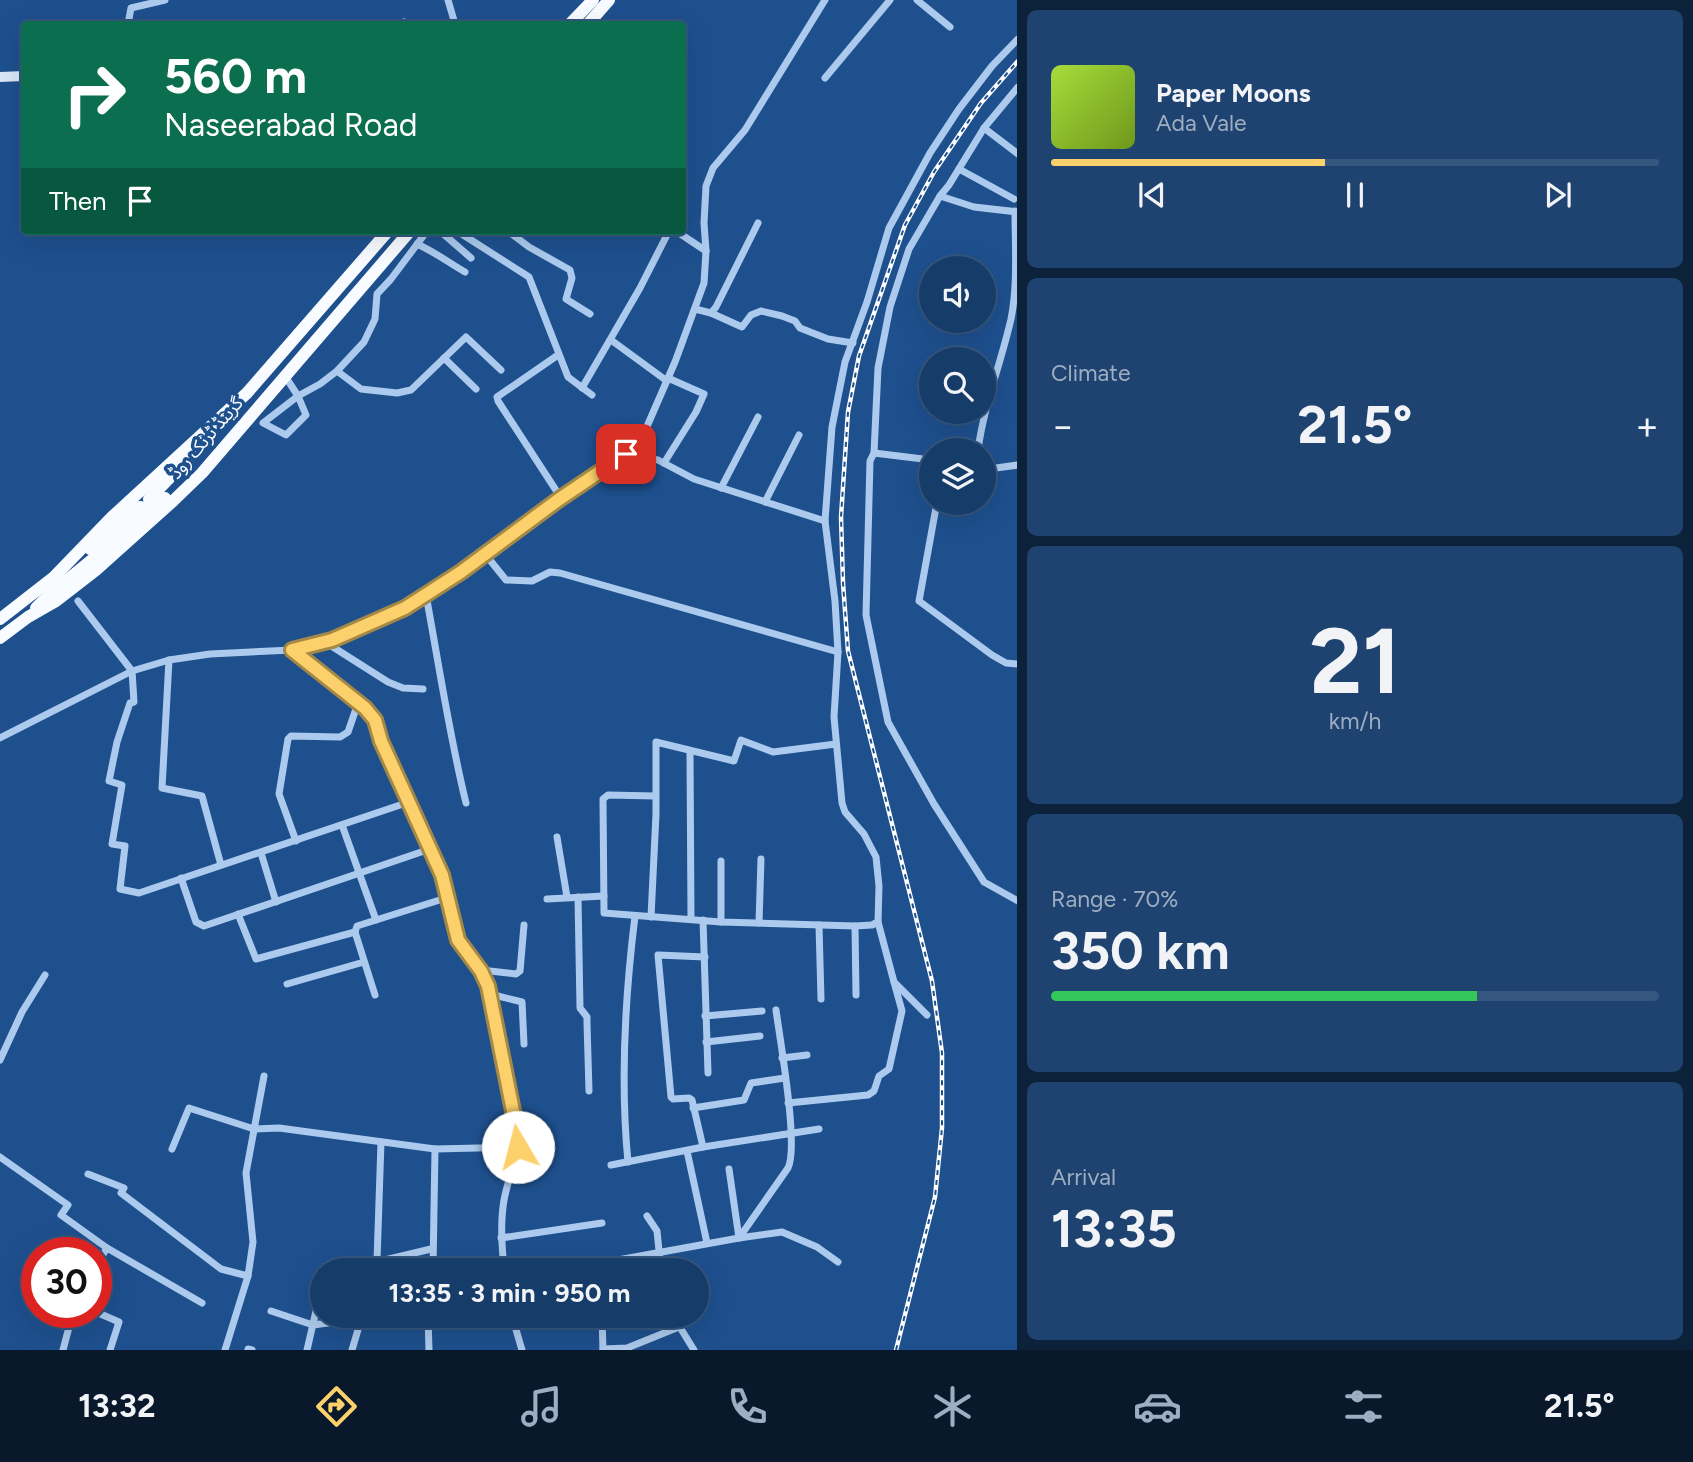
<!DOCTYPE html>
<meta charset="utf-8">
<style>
:root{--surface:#163c6a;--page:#1f4370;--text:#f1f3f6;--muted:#9eadc1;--line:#35567e;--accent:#fcd16b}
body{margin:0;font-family:Figtree,"Noto Sans Arabic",sans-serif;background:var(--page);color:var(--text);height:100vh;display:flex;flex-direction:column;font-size:26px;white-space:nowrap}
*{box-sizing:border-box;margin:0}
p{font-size:23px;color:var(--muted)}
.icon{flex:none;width:38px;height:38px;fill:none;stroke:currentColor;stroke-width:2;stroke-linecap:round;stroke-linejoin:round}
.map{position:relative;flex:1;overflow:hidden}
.side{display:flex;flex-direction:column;gap:10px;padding:10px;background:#0c213a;width:676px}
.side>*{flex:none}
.banner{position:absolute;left:21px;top:21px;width:665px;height:214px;border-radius:7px;box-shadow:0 7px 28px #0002,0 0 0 2px var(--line);background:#0b6e4f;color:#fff;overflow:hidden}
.buttons{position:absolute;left:919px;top:256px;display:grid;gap:14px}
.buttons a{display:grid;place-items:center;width:77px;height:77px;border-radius:50%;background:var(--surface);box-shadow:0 7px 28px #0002,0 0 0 2px var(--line);font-size:35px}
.speed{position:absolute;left:21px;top:1237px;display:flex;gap:14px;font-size:35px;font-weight:700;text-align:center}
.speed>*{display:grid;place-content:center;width:91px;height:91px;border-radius:50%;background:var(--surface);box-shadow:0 7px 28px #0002,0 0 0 2px var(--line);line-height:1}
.speed .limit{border:10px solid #d22;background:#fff;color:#111}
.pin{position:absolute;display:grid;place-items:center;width:60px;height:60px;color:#fff;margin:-30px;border-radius:14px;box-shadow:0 4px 10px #0006}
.me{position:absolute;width:77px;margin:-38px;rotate:352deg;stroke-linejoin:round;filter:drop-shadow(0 0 5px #0008)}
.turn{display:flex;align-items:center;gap:24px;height:147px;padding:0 28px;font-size:32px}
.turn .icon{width:91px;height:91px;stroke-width:2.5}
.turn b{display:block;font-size:49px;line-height:60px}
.then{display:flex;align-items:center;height:66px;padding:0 28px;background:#0003;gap:14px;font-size:26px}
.big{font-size:52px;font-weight:700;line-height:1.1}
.side .widget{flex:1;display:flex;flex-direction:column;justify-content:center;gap:10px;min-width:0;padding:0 24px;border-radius:10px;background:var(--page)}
.side .dial{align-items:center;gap:0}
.dial b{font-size:91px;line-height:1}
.song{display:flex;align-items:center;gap:21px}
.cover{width:84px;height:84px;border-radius:10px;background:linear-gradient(135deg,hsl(80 70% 55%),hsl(80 70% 35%))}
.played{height:7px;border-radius:4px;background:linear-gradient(90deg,var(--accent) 45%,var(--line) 45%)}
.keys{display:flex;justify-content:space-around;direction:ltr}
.heat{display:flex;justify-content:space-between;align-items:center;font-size:38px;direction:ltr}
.charge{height:10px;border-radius:5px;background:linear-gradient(90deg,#34c759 70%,var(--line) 0)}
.trip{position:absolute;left:310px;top:1258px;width:399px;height:70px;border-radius:35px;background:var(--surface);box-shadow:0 7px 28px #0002,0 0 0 2px var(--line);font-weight:700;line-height:70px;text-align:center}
.tab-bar{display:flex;height:112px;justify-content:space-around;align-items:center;background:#09182a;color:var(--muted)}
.tab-bar .icon{width:49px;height:49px}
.tab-bar .current{color:var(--accent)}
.tab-bar b{font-size:32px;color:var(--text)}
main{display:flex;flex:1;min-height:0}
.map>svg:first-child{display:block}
</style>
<main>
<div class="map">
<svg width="1018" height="1350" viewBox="0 0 1018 1350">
<rect width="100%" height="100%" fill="#1e508e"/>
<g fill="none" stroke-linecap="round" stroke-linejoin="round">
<g stroke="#accaed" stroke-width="7">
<polyline points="448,0 455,24"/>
<polyline points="917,0 950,27"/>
<polyline points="404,22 405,24"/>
<polyline points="128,24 131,8 165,0"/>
<polyline points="825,78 890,0"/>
<polyline points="1018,87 984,128 949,185 940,196 909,249 890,307 878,368 874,453 870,461 866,615 888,722 934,804 984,882 1018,901"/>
<polyline points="984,128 1018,154"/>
<polyline points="959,169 1014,199"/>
<polyline points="940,196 974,207 1018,212"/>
<polyline points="440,231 471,258"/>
<polyline points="457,231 529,277 568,377 592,395"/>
<polyline points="508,231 529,247 570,270 572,278 566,299 590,314"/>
<polyline points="676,231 706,251"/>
<path d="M417 244C435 252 449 263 465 272"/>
<polyline points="695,309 711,313 716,307 758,223"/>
<polyline points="711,313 742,327 751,315 761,311 782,316 795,321 800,328 828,339 853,343"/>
<polyline points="611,340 667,381"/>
<polyline points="558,355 497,397 498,401 561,498"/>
<polyline points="444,358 476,389"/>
<polyline points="337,371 361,389 397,393 411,390 466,337 501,370"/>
<polyline points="285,376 298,396 306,415 286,435 263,423 298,396 320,384 337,371 364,342 375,319 377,294 391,279 427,231"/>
<polyline points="582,388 640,288 669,231"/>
<path d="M978 450C984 405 1001 363 1011 319 1018 284 1015 247 1015 211"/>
<polyline points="874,453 931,460"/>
<polyline points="626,454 658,460 694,479 825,521"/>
<polyline points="664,463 696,412 704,394 668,378"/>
<polyline points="984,467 996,468 1018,465"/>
<polyline points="721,488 758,417"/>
<polyline points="765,502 799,435"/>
<polyline points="937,502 919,601 992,655 1006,663 1018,664"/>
<polyline points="485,554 506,580 532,581 550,572 560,573 838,652"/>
<path d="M426 595C439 665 449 734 466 803"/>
<polyline points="78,601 132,671 134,702 130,703 117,742 109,781 122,785 112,844 125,846 120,889 139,893 409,802"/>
<polyline points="325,642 388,682 403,688 423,689"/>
<path d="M292 650 371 714 381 741 442 875 458 940 481 970 488 986 518 1136C518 1157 508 1178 504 1200 500 1223 502 1247 504 1270"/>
<polyline points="169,660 162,788 202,796 221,865"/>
<polyline points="0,738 132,671 169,660 210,654 292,650 332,640 405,609 461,572 558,500 628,452 645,431 675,362 704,283 706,251 704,223 706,186 713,168 745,130 825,0"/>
<polyline points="690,751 691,919"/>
<polyline points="655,796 608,795 603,799 604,913 721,922 855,926 872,925 878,922"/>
<polyline points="342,825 376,920"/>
<polyline points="557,837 567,897"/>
<polyline points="296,841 279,794 288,739 291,736 340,737 348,732 358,703"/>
<polyline points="261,853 276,902"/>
<polyline points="181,878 196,922 204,926 430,849"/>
<polyline points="578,897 580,1008 587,1017 587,1023 589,1091"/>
<polyline points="547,899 604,896"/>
<polyline points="238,914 256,959 355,932"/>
<polyline points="651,917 656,814 656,742 734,761 741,740 773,752 836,744"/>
<polyline points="703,920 708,1073"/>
<polyline points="721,922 721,861"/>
<polyline points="759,923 761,859"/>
<polyline points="819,925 821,999"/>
<polyline points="855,926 856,995"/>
<polyline points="481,970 516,974 520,971 524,925"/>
<polyline points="287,984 364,962"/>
<polyline points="490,994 522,1002 524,1044"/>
<polyline points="375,995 355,932 357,926 446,898"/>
<polyline points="927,1015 894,982 878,922 879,886 876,857 864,834 845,812 842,803 834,717 838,652 835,601 825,521 832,427 845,362 867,302 889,228 930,153 959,109 992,66 1018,39"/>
<polyline points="705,1016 762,1011"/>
<polyline points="706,1042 760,1036"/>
<polyline points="782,1058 807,1055"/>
<polyline points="0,1060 22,1012 45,975"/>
<polyline points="788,1103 868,1095 874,1091 879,1076 889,1069 902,1011 894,982"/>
<polyline points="693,1108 744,1100 751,1083 785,1078"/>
<polyline points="703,1147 692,1100 689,1098 673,1099 671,1097 658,955 705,957"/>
<polyline points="172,1149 189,1108 254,1129 279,1128 435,1149 518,1147"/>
<polyline points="687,1151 707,1243"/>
<polyline points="0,1157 68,1205 61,1215 107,1248 202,1303"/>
<path d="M628 1162C620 1081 625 997 635 916"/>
<polyline points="611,1165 703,1147 819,1129"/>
<polyline points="729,1169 739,1238 782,1232 817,1247 838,1262"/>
<polyline points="88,1174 124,1188 121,1193 221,1269 248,1276 225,1350"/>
<polyline points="647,1216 657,1231 661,1270"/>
<polyline points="501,1238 602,1223"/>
<polyline points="96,1266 107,1248"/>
<polyline points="343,1270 431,1249"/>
<polyline points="374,1270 377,1261 381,1142"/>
<polyline points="433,1270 435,1149"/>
<path d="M563 1270 739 1238 788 1168C799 1146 780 1040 776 1010"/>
<polyline points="248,1276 253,1242 246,1173 264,1076"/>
<polyline points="271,1311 313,1325 335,1322 359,1327"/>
<polyline points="96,1312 119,1322 110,1350"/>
<polyline points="428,1316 429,1350"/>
<polyline points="512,1316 522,1350"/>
<polyline points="602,1316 603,1350"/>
<polyline points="673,1316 694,1350"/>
<polyline points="469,1322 517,1316"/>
<polyline points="248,1349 252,1350"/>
<polyline points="603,1349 627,1348 679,1327"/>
<polyline points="63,1350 73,1312"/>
<polyline points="307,1350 322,1285"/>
<polyline points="352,1350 362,1316"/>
</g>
<polyline stroke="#d9e7f9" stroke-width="10" points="0,77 24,76"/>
<g stroke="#f8fbff" stroke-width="12">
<polyline points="570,24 593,0"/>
<polyline points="588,24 609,0"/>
<polyline points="165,498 155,507 151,507 149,499 208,438"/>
<polyline points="36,608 49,595 147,515 146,508 140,507 90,549"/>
<polyline points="0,619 54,577 112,517 247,393 388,231"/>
<polyline points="0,638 28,617 56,601 96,570 173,501 202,473 410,231"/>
</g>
<g stroke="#fff" stroke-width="4.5">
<polyline id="rail" points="896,1350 935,1197 942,1128 942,1053 932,981 848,651 843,583 841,517 848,412 859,356 905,225 934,172 981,103 1018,61"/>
</g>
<use href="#rail" stroke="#1e508e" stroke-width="2" stroke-dasharray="5" stroke-linecap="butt"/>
</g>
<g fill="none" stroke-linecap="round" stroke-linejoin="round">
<g stroke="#a48846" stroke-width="18">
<polyline id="route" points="518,1147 518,1136 488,986 481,971 458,940 442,875 381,741 375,720 365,708 292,650 332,640 405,608 461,572 558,500 626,454"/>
</g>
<use href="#route" stroke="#fcd16b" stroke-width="12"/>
</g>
<g text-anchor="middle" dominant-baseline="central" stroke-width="7" stroke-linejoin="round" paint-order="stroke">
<g font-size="18" fill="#fff" stroke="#1e508e">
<text transform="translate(206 438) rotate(-49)">گرینڈ ٹرنک روڈ</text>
</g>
</g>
</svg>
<div class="buttons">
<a><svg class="icon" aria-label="sound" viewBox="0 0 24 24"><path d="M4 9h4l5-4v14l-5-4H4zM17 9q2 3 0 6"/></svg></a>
<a><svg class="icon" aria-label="search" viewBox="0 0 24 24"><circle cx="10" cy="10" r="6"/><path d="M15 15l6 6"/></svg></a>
<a><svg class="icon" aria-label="layers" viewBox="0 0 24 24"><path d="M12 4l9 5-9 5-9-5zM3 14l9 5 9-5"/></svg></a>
</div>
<div class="speed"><div class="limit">30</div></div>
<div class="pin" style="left:626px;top:454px;background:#d93025"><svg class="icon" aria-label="arrive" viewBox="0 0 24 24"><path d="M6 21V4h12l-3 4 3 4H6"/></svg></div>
<svg class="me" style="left:518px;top:1147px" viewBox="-20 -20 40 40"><circle r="19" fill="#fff"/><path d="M0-13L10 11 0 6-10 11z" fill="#fcd16b"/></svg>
<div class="trip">13:35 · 3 min · 950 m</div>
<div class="banner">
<div class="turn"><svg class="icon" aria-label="right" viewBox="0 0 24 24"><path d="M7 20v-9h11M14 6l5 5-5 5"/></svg><div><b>560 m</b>Naseerabad Road</div></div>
<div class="then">Then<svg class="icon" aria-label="arrive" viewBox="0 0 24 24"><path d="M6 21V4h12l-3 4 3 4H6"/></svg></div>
</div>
</div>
<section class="side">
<div class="widget">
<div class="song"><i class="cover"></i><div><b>Paper Moons</b><p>Ada Vale</p></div></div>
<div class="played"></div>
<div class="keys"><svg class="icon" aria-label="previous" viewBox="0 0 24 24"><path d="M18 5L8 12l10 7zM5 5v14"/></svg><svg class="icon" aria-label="pause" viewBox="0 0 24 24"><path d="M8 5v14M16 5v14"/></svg><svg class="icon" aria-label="next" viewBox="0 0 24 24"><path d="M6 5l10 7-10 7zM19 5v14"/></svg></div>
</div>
<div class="widget"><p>Climate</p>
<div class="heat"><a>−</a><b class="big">21.5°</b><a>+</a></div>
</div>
<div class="widget dial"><b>21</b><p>km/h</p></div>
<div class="widget"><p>Range · 70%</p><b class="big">350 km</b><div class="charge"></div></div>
<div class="widget"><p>Arrival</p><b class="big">13:35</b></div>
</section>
</main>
<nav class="tab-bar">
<b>13:32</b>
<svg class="icon current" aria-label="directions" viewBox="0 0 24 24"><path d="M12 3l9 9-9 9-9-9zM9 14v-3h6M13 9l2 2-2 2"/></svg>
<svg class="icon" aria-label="music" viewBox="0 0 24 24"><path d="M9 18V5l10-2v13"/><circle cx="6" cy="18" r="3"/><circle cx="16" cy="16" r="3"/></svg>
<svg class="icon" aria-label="phone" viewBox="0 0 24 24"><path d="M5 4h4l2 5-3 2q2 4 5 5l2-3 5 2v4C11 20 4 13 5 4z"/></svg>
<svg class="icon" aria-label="climate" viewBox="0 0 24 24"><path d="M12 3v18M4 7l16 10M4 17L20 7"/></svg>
<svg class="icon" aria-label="car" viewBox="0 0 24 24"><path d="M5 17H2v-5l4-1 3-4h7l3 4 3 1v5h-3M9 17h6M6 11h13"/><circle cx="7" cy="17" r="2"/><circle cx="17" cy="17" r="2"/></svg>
<svg class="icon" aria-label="filters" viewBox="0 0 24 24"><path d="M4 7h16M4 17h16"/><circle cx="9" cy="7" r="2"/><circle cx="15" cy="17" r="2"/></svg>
<b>21.5°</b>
</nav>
